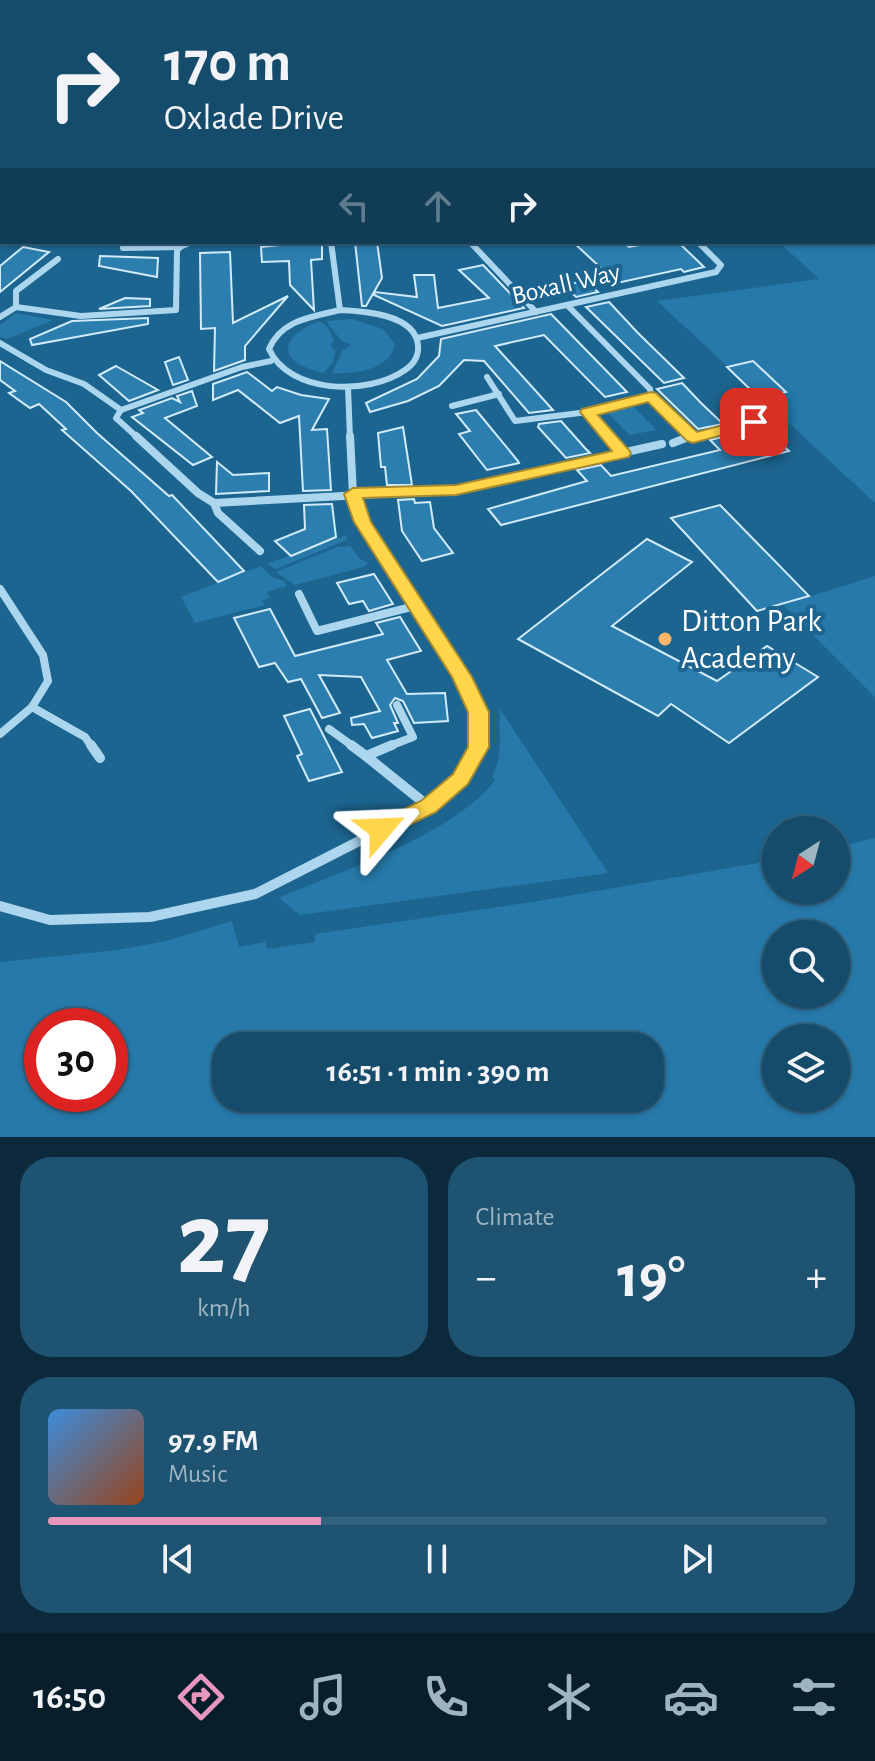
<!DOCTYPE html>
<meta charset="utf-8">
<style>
:root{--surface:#154c6c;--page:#1e5372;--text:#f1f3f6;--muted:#9db4c2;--line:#34637f;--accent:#e797bd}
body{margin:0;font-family:"Alegreya Sans",sans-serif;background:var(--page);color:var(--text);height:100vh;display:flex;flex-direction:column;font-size:30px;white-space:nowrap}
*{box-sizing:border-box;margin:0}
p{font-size:26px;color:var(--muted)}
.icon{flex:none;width:44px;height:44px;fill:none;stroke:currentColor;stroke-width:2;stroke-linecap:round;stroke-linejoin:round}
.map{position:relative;height:1137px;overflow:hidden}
.side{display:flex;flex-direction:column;gap:20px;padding:20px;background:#0c2a3b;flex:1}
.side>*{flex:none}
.top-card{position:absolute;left:0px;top:0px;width:876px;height:244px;box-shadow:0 2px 6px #0004,0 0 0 2px var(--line);background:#154c6c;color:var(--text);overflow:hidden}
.needle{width:52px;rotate:216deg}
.buttons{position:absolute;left:762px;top:816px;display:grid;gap:16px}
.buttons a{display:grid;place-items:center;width:88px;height:88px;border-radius:50%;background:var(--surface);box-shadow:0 2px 6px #0004,0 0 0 2px var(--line);font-size:40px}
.speed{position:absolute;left:24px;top:1008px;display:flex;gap:16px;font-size:40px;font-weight:700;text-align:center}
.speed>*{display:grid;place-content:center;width:104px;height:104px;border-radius:50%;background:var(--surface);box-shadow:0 2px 6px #0004,0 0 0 2px var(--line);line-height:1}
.speed .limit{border:12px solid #d22;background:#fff;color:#111}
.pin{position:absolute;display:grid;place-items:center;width:68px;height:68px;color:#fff;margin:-34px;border-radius:16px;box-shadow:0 4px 12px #0006}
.me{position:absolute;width:88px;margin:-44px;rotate:64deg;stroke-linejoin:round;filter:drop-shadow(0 0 6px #0008)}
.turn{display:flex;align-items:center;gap:28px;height:168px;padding:0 32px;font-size:36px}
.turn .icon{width:104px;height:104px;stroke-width:2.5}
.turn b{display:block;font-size:56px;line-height:68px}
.lanes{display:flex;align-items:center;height:76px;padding:0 32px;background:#0003;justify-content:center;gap:40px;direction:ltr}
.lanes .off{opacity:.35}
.big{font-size:60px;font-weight:700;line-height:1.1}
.side .tile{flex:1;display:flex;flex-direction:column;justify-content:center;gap:12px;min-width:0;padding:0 28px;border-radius:32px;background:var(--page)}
.side .dial{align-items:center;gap:0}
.dial b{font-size:104px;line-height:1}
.song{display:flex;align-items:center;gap:24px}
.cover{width:96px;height:96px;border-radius:12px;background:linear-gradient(135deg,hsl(210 70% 55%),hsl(20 70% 35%))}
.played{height:8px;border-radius:4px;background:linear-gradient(90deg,var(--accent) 35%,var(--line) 35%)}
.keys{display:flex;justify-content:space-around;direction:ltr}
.heat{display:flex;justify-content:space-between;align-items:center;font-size:44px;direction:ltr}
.side .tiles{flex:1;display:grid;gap:20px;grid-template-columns:1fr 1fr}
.tile:last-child{grid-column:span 2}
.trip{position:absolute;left:212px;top:1032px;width:452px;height:80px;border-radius:32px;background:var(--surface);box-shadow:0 2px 6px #0004,0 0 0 2px var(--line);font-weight:700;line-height:80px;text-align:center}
.menu{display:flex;height:128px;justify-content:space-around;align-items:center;background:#081e2b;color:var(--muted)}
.menu .icon{width:56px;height:56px}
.menu .active{color:var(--accent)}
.menu b{font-size:36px;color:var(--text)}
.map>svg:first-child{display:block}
</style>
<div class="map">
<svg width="875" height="1137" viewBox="0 0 875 1137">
<rect width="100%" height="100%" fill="#1c6590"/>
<g fill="#2679a9" fill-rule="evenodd">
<polygon points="0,0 297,0 2,2 0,80"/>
<polygon points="875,87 875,503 657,301 819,279 779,242 874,242"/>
<polygon points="16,313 53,320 7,339 0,337 0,325"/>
<path d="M352 319 383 329 395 344C390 371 353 374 332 373L342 351 351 345 341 340 326 321Z"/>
<path d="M319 321 327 326 334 341 330 345 335 351 333 362 324 373C278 363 276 339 319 321Z"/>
<polygon points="634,407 656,430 629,435 608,413"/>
<polygon points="346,535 347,540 276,569 267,564"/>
<polygon points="350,546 360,559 368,563 364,567 295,585 276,572 337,547"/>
<polygon points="261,566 272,577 284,581 287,586 267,592 270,598 262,600 265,605 195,623 181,597"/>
<polygon points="875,576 875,697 783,605"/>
<path d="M500 709 608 873 300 915 279 898C345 869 452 836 495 780L492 777C504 754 498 733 500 709Z"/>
<path d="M875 838V1137H0V962L117 950 166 941 232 921 239 947 265 942 267 949 315 942V934L538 901 776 860V890H836V847ZM776 934H836V994H776ZM110 1026V1094H42V1026ZM776 1038H836V1098H776ZM226 1046H650V1098H226Z"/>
</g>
<g fill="#2c7eae" stroke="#d2ebfa" stroke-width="2">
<polygon points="309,242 322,244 322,259 311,260 314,310 290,285 289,261 262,262 261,247"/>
<polygon points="355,242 377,242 382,278 366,306 362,306"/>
<polygon points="573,242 623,242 629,247 656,242 678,242 704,267 684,272 681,269 617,283"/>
<polygon points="23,247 49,252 0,292 0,266"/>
<polygon points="230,252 233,323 288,296 245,346 245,360 214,371 215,328 201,329 200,253"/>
<polygon points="100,256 158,258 157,277 99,266"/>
<polygon points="483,265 524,308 442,326 374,295 375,292 417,297 414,275 434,275 438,308 489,298 459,270"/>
<polygon points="586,281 598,292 576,297 563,285"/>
<polygon points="125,298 150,299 150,306 99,309"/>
<polygon points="609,302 638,333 684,378 664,383 586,307"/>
<polygon points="551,314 627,392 605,397 544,335 495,346 553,410 529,413 484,361 464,360 439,386 408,401 370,412 366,403 417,379 439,356 441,339"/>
<polygon points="148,318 148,324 32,345 30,339 72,321"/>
<polygon points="179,357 188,380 173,385 165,362"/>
<polygon points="0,361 66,402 97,433 169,496 172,495 244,571 218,582 131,491 62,430 66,429 39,404 30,408 9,393 15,391 0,380"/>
<polygon points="753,361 786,392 759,398 727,367"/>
<polygon points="116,366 158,390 129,401 99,375"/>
<polygon points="247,372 272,391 277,387 301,395 329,399 312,430 327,429 331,490 303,491 299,416 280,423 238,390 213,400 213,384"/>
<polygon points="682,383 701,403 723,424 698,429 657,389"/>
<polygon points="192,391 197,406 165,418 212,457 193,465 132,417 143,413 139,410 172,398 180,402 177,396"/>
<polygon points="476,410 518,461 519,463 487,470 459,434 470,431 456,414"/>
<polygon points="561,421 585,448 590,453 566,458 538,427 539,424"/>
<polygon points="403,427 412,485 387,485 385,467 381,467 378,433"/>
<polygon points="734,434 745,444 774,437 789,451 501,525 488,509 587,481 577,470 601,465 611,476 720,450 710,440"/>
<polygon points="217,462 233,475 269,473 269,491 216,494"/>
<polygon points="414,499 415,503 430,502 434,528 453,553 422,561 402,531 398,500"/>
<polygon points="332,504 336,537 291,556 275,541 305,529 304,505"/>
<polygon points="720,505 809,596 757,611 671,518"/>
<polygon points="647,539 692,562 612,626 717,681 767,646 818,677 729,743 671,704 658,716 518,639"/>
<polygon points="374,574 393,604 369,611 363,601 349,604 337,583"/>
<polygon points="270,609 295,656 383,634 376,623 400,617 421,651 387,660 407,694 445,693 448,721 414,723 403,701 395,698 390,705 398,723 394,723 398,731 372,738 364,724 352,725 351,718 380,711 361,677 319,675 340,713 322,718 301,679 288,682 275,663 259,667 234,618"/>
<polygon points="310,709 342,772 309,781 297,756 302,754 284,716"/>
</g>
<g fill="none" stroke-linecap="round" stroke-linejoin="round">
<g stroke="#acd6ee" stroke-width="6">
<polyline points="331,242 340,310"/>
<polyline points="470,242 536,312"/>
<polyline points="123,248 180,247 191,242"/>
<polyline points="16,307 81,316 176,310 177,251 180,247"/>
<polyline points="16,307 16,291 58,259"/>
<path d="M340 310C363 311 415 314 418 345 419 356 414 364 405 370 368 396 289 394 269 349 281 320 311 317 340 310Z"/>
<polyline points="0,317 16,307"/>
<polyline points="417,338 716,272 721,265 698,242"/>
<polyline points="0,343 46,370 84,384 121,410"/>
<polyline points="487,377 515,421 588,412 651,396 650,389 568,306"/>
<polyline points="348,387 350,438"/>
<polyline points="651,396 691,438"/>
<polyline points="452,406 499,394"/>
<polyline points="121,410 116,418 138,438"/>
<polyline points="121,410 242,367 271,361"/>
<polyline points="588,412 611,438"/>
<polyline points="693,438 754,422"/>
</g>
<g stroke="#acd6ee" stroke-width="8">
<polyline points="136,436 198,493 214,503 456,490 662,444"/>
<polyline points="350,436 353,494 362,522 462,677 479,712 478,747"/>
<polyline points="609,436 623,453"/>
<polyline points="693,438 699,436"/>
<polyline points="673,443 691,436"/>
<polyline points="214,503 218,513 260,551"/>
<polyline points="0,589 43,655 48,681 32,707 0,734"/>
<polyline points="299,594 317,631 415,606"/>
<polyline points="32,707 85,737 92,747"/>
<polyline points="329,729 354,747"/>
<polyline points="387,747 413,737 397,705"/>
</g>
<g stroke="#acd6ee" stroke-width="10">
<polyline points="91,745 100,758"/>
<polyline points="351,745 366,756 392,745"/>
<polyline points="366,756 428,806"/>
<polyline points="0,906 50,920 150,917 255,894 428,806 461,779 478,745"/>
</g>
</g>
<polygon fill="#ffd54a" stroke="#a68a30" stroke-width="2" points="651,392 656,393 697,432 754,417 762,422 760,425 693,443 687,441 648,402 598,415 629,450 631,453 629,457 456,495 363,498 371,522 472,677 489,712 489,747 468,784 436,812 389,835 374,835 370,829 374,823 421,801 453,774 468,747 468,712 452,677 354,522 344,494 353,488 456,485 612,451 580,412 582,409"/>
<circle fill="#feb76a" stroke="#1c6590" stroke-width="3" cx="665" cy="639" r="8"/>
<g text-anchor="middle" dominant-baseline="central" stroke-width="8" stroke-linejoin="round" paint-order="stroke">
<g font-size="26" fill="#fff" stroke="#1c6590">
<text transform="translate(566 284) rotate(-13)">Boxall Way</text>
</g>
<g font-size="32" fill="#fff" stroke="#1c6590" text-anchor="start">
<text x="681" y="621">Ditton Park<tspan x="681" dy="37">Academy</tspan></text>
</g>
</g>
</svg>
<div class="buttons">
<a><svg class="needle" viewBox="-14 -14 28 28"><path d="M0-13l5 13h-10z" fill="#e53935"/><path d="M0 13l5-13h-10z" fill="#9db4c2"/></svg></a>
<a><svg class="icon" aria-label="search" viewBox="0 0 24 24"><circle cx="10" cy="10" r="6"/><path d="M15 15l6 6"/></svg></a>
<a><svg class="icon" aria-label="layers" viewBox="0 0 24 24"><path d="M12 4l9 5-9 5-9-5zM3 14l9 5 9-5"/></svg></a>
</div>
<div class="speed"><div class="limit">30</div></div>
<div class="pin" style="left:754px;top:422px;background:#d93025"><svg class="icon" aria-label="arrive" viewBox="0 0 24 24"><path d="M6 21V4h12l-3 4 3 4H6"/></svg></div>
<svg class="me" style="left:381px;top:829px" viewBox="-20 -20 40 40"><path d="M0-17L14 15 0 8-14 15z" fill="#ffd54a" stroke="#fff" stroke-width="4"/></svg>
<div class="trip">16:51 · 1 min · 390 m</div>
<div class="top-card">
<div class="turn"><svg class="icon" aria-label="right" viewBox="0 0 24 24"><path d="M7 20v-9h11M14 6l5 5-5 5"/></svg><div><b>170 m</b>Oxlade Drive</div></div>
<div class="lanes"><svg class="icon off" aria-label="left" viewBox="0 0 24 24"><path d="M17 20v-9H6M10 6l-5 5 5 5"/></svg><svg class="icon off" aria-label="ahead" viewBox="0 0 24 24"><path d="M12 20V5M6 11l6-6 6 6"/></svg><svg class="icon" aria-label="right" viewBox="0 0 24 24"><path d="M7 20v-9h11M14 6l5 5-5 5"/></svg></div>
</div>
</div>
<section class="side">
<div class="tiles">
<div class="tile dial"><b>27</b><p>km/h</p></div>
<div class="tile"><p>Climate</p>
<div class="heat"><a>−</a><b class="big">19°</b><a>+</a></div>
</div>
<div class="tile">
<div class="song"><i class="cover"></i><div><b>97.9 FM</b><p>Music</p></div></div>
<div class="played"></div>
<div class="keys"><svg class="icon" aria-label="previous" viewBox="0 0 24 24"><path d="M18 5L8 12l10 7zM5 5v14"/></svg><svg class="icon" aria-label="pause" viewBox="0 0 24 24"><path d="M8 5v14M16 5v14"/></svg><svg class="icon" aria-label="next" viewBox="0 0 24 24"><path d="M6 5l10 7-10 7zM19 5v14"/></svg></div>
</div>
</div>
</section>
<nav class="menu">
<b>16:50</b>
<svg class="icon active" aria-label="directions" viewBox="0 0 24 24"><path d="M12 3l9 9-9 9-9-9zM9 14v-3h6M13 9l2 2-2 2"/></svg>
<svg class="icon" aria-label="music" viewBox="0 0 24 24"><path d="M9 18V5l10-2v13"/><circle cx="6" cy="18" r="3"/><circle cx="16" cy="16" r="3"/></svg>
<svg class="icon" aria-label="phone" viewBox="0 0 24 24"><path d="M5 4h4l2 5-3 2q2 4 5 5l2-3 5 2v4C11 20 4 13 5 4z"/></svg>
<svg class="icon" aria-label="climate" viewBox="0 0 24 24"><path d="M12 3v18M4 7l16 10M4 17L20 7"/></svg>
<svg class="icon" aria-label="car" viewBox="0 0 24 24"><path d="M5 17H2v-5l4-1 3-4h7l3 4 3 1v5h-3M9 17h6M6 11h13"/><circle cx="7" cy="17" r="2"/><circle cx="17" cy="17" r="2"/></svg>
<svg class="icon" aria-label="filters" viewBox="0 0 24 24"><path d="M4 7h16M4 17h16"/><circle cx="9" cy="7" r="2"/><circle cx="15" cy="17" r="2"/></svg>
</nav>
